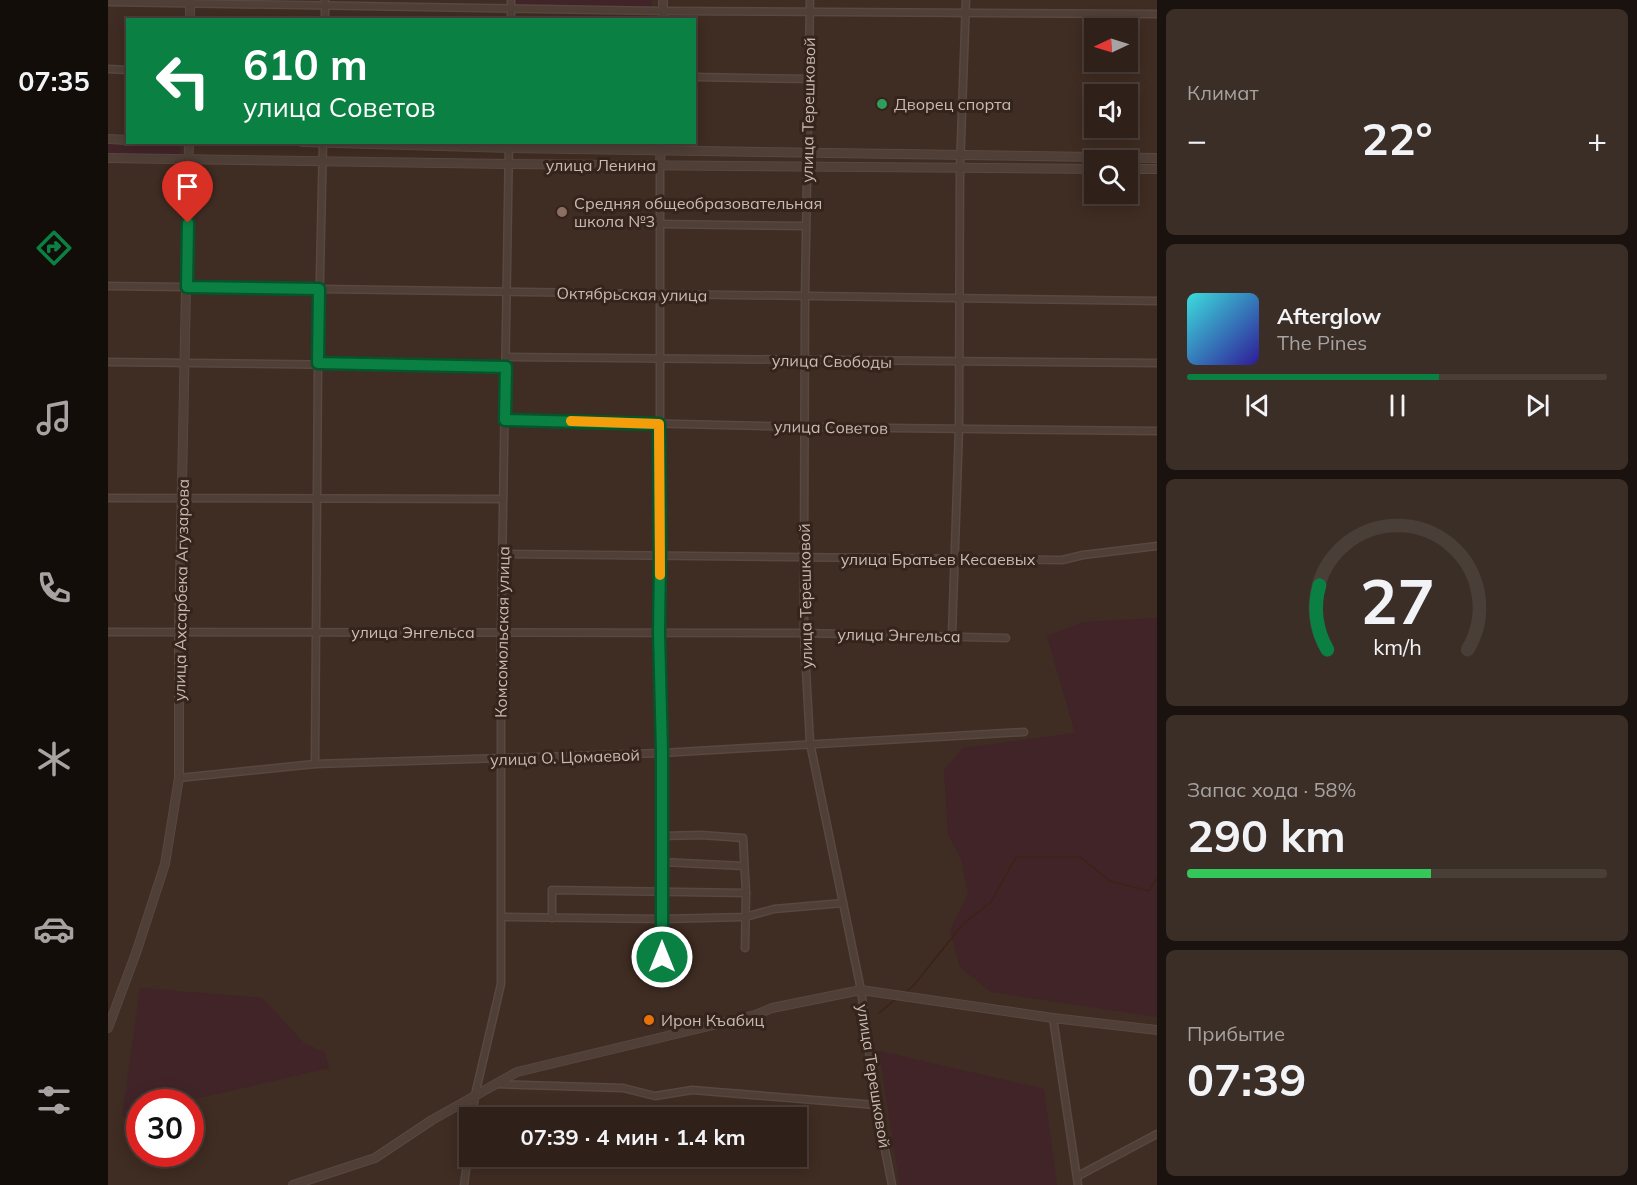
<!DOCTYPE html>
<html lang="ru">
<meta charset="utf-8">
<style>
:root{--surface:#2f211a;--page:#3b2e27;--text:#f1f3f6;--muted:#a7a3a2;--line:#4a3e39;--accent:#0b8043}
body{margin:0;font-family:Mulish,sans-serif;background:var(--page);color:var(--text);height:100vh;display:flex;flex-direction:column;font-size:22px;white-space:nowrap}
*{box-sizing:border-box;margin:0}
p{font-size:20px;color:var(--muted)}
.icon{flex:none;width:33px;height:33px;fill:none;stroke:currentColor;stroke-width:2;stroke-linecap:round;stroke-linejoin:round}
.map{position:relative;flex:1;overflow:hidden}
.sheet{display:flex;flex-direction:column;gap:9px;padding:9px;background:#1a120e;width:480px}
.sheet>*{flex:none}
.top-card{position:absolute;left:18px;top:18px;width:570px;height:126px;border-radius:0px;box-shadow:0 3px 15px #0003,0 0 0 2px var(--line);background:#0b8043;color:#fff;overflow:hidden}
.needle{width:39px;rotate:266deg}
.tools{position:absolute;left:976px;top:18px;display:grid;gap:12px}
.tools a{display:grid;place-items:center;width:54px;height:54px;border-radius:0px;background:var(--surface);box-shadow:0 3px 15px #0003,0 0 0 2px var(--line);font-size:30px}
.speed{position:absolute;left:18px;top:1089px;display:flex;gap:12px;font-size:30px;font-weight:700;text-align:center}
.speed>*{display:grid;place-content:center;width:78px;height:78px;border-radius:50%;background:var(--surface);box-shadow:0 3px 15px #0003,0 0 0 2px var(--line);line-height:1}
.speed .limit{border:9px solid #d22;background:#fff;color:#111}
.pin{position:absolute;display:grid;place-items:center;width:51px;height:51px;color:#fff;margin:-62px -26px;border-radius:50% 50% 50% 0;rotate:-45deg;box-shadow:0 0 6px #0007}
.pin .icon{rotate:45deg}
.me{position:absolute;width:66px;margin:-33px;rotate:0deg;stroke-linejoin:round;filter:drop-shadow(0 0 4px #0008)}
.turn{display:flex;align-items:center;gap:21px;height:126px;padding:0 18px;font-size:27px}
.turn .icon{width:78px;height:78px;stroke-width:2.5}
.turn b{display:block;font-size:42px;line-height:51px}
.big{font-size:45px;font-weight:700;line-height:1.1}
.sheet .tile{flex:1;display:flex;flex-direction:column;justify-content:center;gap:9px;min-width:0;padding:0 21px;border-radius:9px;background:var(--page)}
.sheet .dial{align-items:center;gap:0}
.dial svg{height:156px;overflow:visible;fill:none;stroke:var(--line);stroke-width:7;stroke-linecap:round;text-anchor:middle}
.dial text{fill:var(--text);stroke:none}
.song{display:flex;align-items:center;gap:18px}
.cover{width:72px;height:72px;border-radius:9px;background:linear-gradient(135deg,hsl(180 70% 55%),hsl(250 70% 35%))}
.played{height:6px;border-radius:3px;background:linear-gradient(90deg,var(--accent) 60%,var(--line) 60%)}
.keys{display:flex;justify-content:space-around;direction:ltr}
.heat{display:flex;justify-content:space-between;align-items:center;font-size:33px;direction:ltr}
.charge{height:9px;border-radius:4px;background:linear-gradient(90deg,#34c759 58%,var(--line) 0)}
.trip{position:absolute;left:351px;top:1107px;width:348px;height:60px;border-radius:0px;background:var(--surface);box-shadow:0 3px 15px #0003,0 0 0 2px var(--line);font-weight:700;line-height:60px;text-align:center}
main{display:flex;flex:1;min-height:0}
.menu{display:flex;flex-direction:column;width:108px;justify-content:space-around;align-items:center;background:#130d0a;color:var(--muted)}
.menu .icon{width:42px;height:42px}
.menu .on{color:var(--accent)}
.menu b{font-size:27px;color:var(--text)}
.map>svg:first-child{display:block}
</style>
<main>
<nav class="menu">
<b>07:35</b>
<svg class="icon on" aria-label="directions" viewBox="0 0 24 24"><path d="M12 3l9 9-9 9-9-9zM9 14v-3h6M13 9l2 2-2 2"/></svg>
<svg class="icon" aria-label="music" viewBox="0 0 24 24"><path d="M9 18V5l10-2v13"/><circle cx="6" cy="18" r="3"/><circle cx="16" cy="16" r="3"/></svg>
<svg class="icon" aria-label="phone" viewBox="0 0 24 24"><path d="M5 4h4l2 5-3 2q2 4 5 5l2-3 5 2v4C11 20 4 13 5 4z"/></svg>
<svg class="icon" aria-label="climate" viewBox="0 0 24 24"><path d="M12 3v18M4 7l16 10M4 17L20 7"/></svg>
<svg class="icon" aria-label="car" viewBox="0 0 24 24"><path d="M5 17H2v-5l4-1 3-4h7l3 4 3 1v5h-3M9 17h6M6 11h13"/><circle cx="7" cy="17" r="2"/><circle cx="17" cy="17" r="2"/></svg>
<svg class="icon" aria-label="filters" viewBox="0 0 24 24"><path d="M4 7h16M4 17h16"/><circle cx="9" cy="7" r="2"/><circle cx="15" cy="17" r="2"/></svg>
</nav>
<div class="map">
<svg width="1049" height="1185" viewBox="0 0 1049 1185">
<rect width="100%" height="100%" fill="#3f2c22"/>
<g fill="#402428">
<polygon points="405,0 544,0 544,8 405,6"/>
<polygon points="0,144 72,146 71,157 0,155"/>
<polygon points="1049,618 1049,1017 883,992 852,967 842,930 860,894 853,858 840,834 836,770 855,748 967,733 939,636 976,622"/>
<polygon points="32,988 154,998 196,1043 217,1053 221,1068 74,1102 32,1102 31,1112 14,1117"/>
<polygon points="771,1051 936,1089 949,1185 792,1185"/>
</g>
<g fill="none" stroke-linecap="round" stroke-linejoin="round">
<g stroke="#3d2315" stroke-width="1.5">
<polyline points="795,994 806,985 855,924 883,902 908,857 972,857 1002,881 1041,891 1049,877"/>
<polyline points="771,1013 789,998"/>
</g>
<g stroke="#584840" stroke-width="9">
<g id="minor">
<polyline points="702,0 697,297 696,558 696,633 702,743 753,990 768,1105 784,1185"/>
<polyline points="0,2 555,11 1049,14"/>
<polyline points="217,20 217,0"/>
<polyline points="403,20 403,0"/>
<polyline points="0,69 20,70"/>
<polyline points="587,77 701,79"/>
<polyline points="552,165 552,555 551,633 554,753 554,957"/>
<polyline points="552,224 698,226"/>
<polyline points="0,286 1049,301"/>
<polyline points="398,357 1049,363"/>
<polyline points="0,362 398,367"/>
<polyline points="397,420 696,427 1049,431"/>
<polyline points="0,498 395,499"/>
<polyline points="394,554 954,560 975,555 1049,546"/>
<polyline points="0,632 696,633 898,638"/>
<polyline points="844,635 851,428 852,168 858,0"/>
<polyline points="207,764 210,363 215,142"/>
<polyline points="71,778 207,764 554,753 916,732"/>
<polyline points="554,836 593,835 635,838 638,893 637,948"/>
<polyline points="554,862 636,866"/>
<polyline points="394,917 554,919 637,917 666,909 735,903"/>
<polyline points="444,918 444,890 638,893"/>
<polyline points="945,1018 970,1185"/>
<polyline points="387,1084 515,1088 547,1096 584,1090 768,1105"/>
<polyline points="364,1118 367,1095 393,984 393,633 401,142"/>
<polyline points="970,1176 1049,1134"/>
<polyline points="356,1185 362,1141"/>
</g>
</g>
<g stroke="#584840" stroke-width="10">
<g id="tertiary">
<polyline points="82,20 82,0"/>
<polyline points="555,20 555,0"/>
<polyline points="0,139 20,140"/>
<polyline points="194,142 401,148 1049,158"/>
<polyline points="0,158 400,164 987,169"/>
<polyline points="552,165 553,142"/>
<polyline points="1020,169 1049,169"/>
<polyline points="0,1028 28,953 57,864 71,778 71,632 81,142"/>
<polyline points="185,1185 267,1158 324,1120 409,1072 647,1015 664,1008 753,990 945,1018 1049,1030"/>
</g>
</g>
<use href="#minor" stroke="#4f3f37" stroke-width="6"/>
<use href="#tertiary" stroke="#4f3f37" stroke-width="8"/>
</g>
<g fill="none" stroke-linecap="round" stroke-linejoin="round">
<g stroke="#07532c" stroke-width="15">
<polyline id="route" points="80,223 79,287 211,289 210,363 398,367 397,420 551,424 552,555 551,633 554,753 554,957"/>
</g>
<use href="#route" stroke="#0b8043" stroke-width="10"/>
<polyline stroke="#f59e0b" stroke-width="10" points="463,421 551,424 552,575"/>
</g>
<circle fill="#2e9e5b" stroke="#34241c" stroke-width="2" cx="774" cy="104" r="6"/>
<circle fill="#8d6e63" stroke="#34241c" stroke-width="2" cx="454" cy="212" r="6"/>
<circle fill="#e8710a" stroke="#34241c" stroke-width="2" cx="541" cy="1020" r="6"/>
<g text-anchor="middle" dominant-baseline="central" stroke-width="6" stroke-linejoin="round" paint-order="stroke">
<g font-size="16" fill="#cabbb2" stroke="#34241c" text-anchor="start">
<text x="786" y="104">Дворец спорта</text>
<text x="466" y="203">Средняя общеобразовательная<tspan x="466" dy="18">школа №3</tspan></text>
<text x="553" y="1020">Ирон Къабиц</text>
</g>
<g font-size="16" fill="#cabbb2" stroke="#34241c">
<text transform="translate(700 110) rotate(-89)">улица Терешковой</text>
<text x="493" y="165">улица Ленина</text>
<text transform="translate(524 294) rotate(1)">Октябрьская улица</text>
<text transform="translate(724 361) rotate(1)">улица Свободы</text>
<text transform="translate(723 427) rotate(1)">улица Советов</text>
<text x="830" y="559">улица Братьев Кесаевых</text>
<text transform="translate(73 590) rotate(-89)">улица Ахсарбека Агузарова</text>
<text transform="translate(697 596) rotate(-91)">улица Терешковой</text>
<text x="305" y="632">улица Энгельса</text>
<text transform="translate(394 632) rotate(-89)">Комсомольская улица</text>
<text transform="translate(791 635) rotate(1)">улица Энгельса</text>
<text transform="translate(457 757) rotate(-2)">улица О. Цомаевой</text>
<text transform="translate(766 1076) rotate(81)">улица Терешковой</text>
</g>
</g>
</svg>
<div class="tools">
<a><svg class="needle" viewBox="-14 -14 28 28"><path d="M0-13l5 13h-10z" fill="#e53935"/><path d="M0 13l5-13h-10z" fill="#a7a3a2"/></svg></a>
<a><svg class="icon" aria-label="sound" viewBox="0 0 24 24"><path d="M4 9h4l5-4v14l-5-4H4zM17 9q2 3 0 6"/></svg></a>
<a><svg class="icon" aria-label="search" viewBox="0 0 24 24"><circle cx="10" cy="10" r="6"/><path d="M15 15l6 6"/></svg></a>
</div>
<div class="speed"><div class="limit">30</div></div>
<div class="pin" style="left:80px;top:223px;background:#d93025"><svg class="icon" aria-label="arrive" viewBox="0 0 24 24"><path d="M6 21V4h12l-3 4 3 4H6"/></svg></div>
<svg class="me" style="left:554px;top:957px" viewBox="-20 -20 40 40"><circle r="17" fill="#0b8043" stroke="#fff" stroke-width="3"/><path d="M0-11L8 9 0 5-8 9z" fill="#fff"/></svg>
<div class="trip">07:39 · 4 мин · 1.4 km</div>
<div class="top-card">
<div class="turn"><svg class="icon" aria-label="left" viewBox="0 0 24 24"><path d="M17 20v-9H6M10 6l-5 5 5 5"/></svg><div><b>610 m</b>улица Советов</div></div>
</div>
</div>
<section class="sheet">
<div class="tile"><p>Климат</p>
<div class="heat"><a>−</a><b class="big">22°</b><a>+</a></div>
</div>
<div class="tile">
<div class="song"><i class="cover"></i><div><b>Afterglow</b><p>The Pines</p></div></div>
<div class="played"></div>
<div class="keys"><svg class="icon" aria-label="previous" viewBox="0 0 24 24"><path d="M18 5L8 12l10 7zM5 5v14"/></svg><svg class="icon" aria-label="pause" viewBox="0 0 24 24"><path d="M8 5v14M16 5v14"/></svg><svg class="icon" aria-label="next" viewBox="0 0 24 24"><path d="M6 5l10 7-10 7zM19 5v14"/></svg></div>
</div>
<div class="tile dial"><svg viewBox="0 0 100 80">
<path d="M14 69A42 42 0 1 1 86 69"/>
<path d="M14 69A42 42 0 0 1 10 36" stroke="#0b8043"/>
<text x="50" y="56" font-size="32" font-weight="700">27</text>
<text x="50" y="72" font-size="11">km/h</text>
</svg></div>
<div class="tile"><p>Запас хода · 58%</p><b class="big">290 km</b><div class="charge"></div></div>
<div class="tile"><p>Прибытие</p><b class="big">07:39</b></div>
</section>
</main>
